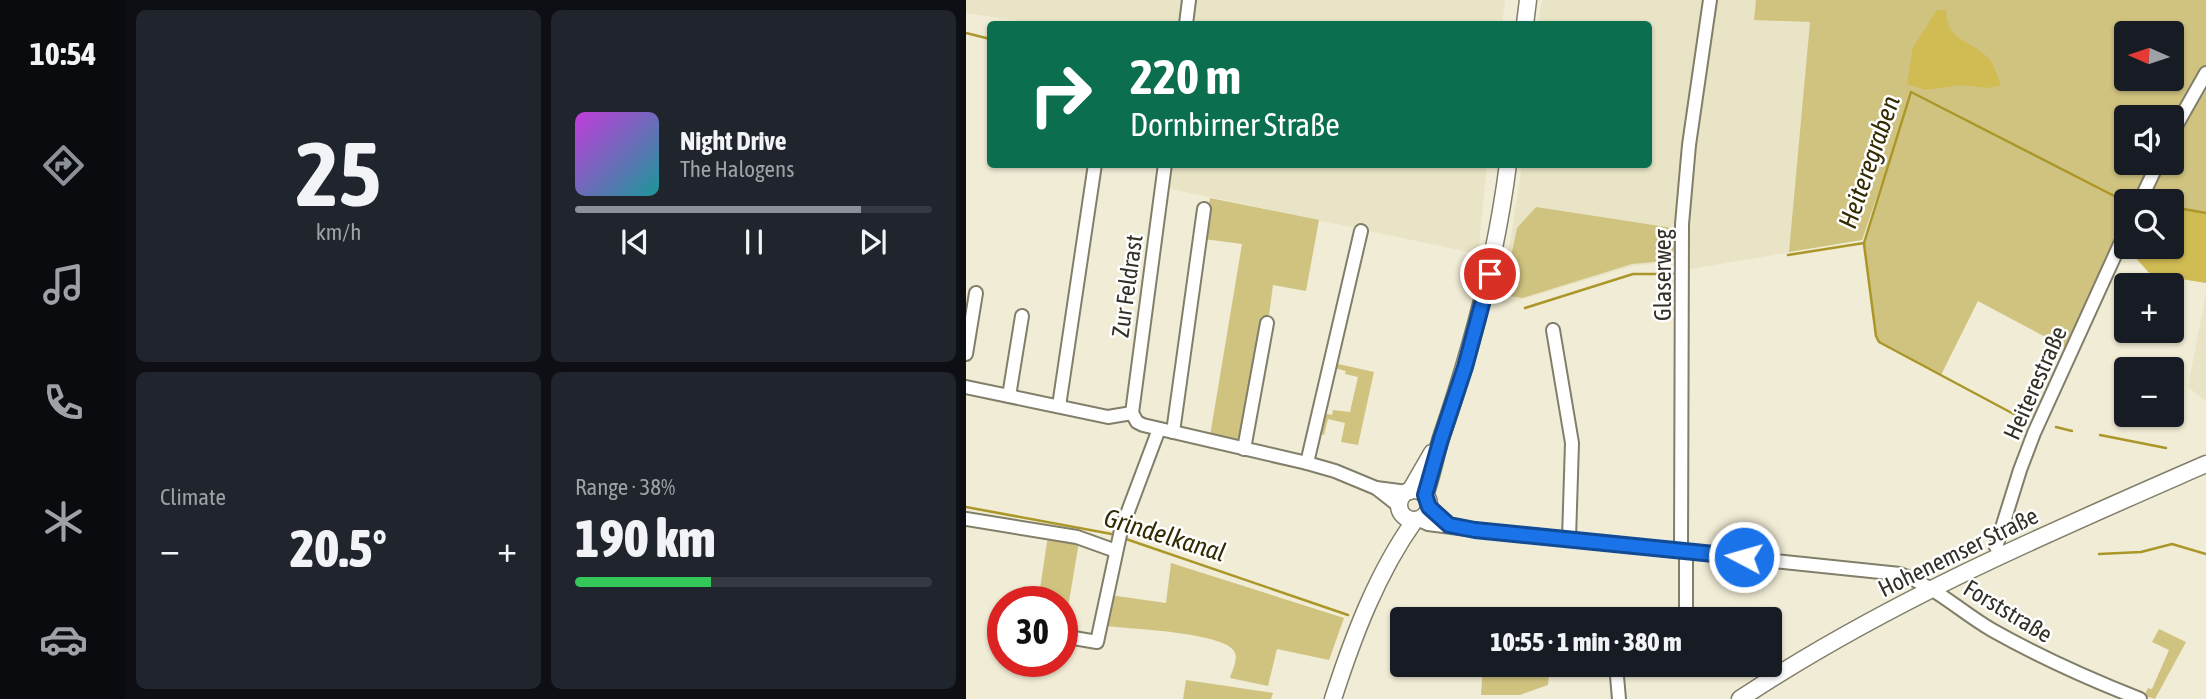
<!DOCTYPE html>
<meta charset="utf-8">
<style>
:root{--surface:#171b24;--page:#20242c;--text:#f1f3f6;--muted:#9ea1a6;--line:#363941;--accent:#8c9099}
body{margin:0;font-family:"Asap Condensed",sans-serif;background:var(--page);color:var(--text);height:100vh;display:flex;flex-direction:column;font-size:26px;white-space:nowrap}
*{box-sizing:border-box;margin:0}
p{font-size:23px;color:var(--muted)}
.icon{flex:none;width:38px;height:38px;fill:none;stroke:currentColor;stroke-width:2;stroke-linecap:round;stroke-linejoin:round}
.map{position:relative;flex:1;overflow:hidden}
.panel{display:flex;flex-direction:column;gap:10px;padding:10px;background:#0d0f14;width:840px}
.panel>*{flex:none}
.hud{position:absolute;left:21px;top:21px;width:665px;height:147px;border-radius:7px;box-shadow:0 2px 5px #0004;background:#0b6e4f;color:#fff;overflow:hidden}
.needle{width:46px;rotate:273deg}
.buttons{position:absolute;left:1148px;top:21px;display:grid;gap:14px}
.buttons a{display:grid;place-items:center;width:70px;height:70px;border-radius:7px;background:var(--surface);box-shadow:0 2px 5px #0004;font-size:35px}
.speed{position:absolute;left:21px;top:586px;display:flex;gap:14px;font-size:35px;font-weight:700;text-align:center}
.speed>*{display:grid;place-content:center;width:91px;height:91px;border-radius:50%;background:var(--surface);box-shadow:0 2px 5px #0004;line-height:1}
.speed .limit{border:10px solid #d22;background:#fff;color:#111}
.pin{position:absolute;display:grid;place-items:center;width:60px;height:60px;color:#fff;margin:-30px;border:4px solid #fff;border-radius:50%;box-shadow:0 2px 7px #0007}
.me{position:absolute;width:77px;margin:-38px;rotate:276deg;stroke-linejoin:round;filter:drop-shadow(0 0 5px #0008)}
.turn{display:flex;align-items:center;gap:24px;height:147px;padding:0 28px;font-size:32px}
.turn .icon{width:91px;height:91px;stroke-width:2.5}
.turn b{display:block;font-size:49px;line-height:60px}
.big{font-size:52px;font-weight:800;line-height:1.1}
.panel .tile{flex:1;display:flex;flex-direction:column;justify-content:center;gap:10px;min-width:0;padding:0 24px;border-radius:10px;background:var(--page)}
.panel .dial{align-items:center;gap:0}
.dial b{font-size:91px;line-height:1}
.song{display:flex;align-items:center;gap:21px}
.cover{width:84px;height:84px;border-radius:10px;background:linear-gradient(135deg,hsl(290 70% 55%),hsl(180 70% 35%))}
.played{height:7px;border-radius:4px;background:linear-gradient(90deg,var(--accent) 80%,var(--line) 80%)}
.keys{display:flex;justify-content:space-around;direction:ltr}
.heat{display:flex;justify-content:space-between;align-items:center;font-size:38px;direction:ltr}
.charge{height:10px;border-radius:5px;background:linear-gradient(90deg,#34c759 38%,var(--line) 0)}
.panel .tiles{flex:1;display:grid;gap:10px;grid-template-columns:repeat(2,1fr)}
.trip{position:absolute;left:424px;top:607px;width:392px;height:70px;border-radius:7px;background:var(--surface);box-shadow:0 2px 5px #0004;font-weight:800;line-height:70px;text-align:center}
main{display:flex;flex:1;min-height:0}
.menu{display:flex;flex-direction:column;width:126px;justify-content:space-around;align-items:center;background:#090b0e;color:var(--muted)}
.menu .icon{width:49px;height:49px}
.menu .selected{color:var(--accent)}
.menu b{font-size:32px;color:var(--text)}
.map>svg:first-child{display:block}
</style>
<main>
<nav class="menu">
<b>10:54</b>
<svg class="icon selected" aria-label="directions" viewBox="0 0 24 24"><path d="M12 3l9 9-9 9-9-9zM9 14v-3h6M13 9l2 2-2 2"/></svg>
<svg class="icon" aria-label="music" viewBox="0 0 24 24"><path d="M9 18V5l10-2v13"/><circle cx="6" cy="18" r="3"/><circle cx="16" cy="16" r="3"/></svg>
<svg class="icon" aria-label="phone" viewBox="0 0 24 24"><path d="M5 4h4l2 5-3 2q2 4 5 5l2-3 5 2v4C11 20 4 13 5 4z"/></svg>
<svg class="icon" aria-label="climate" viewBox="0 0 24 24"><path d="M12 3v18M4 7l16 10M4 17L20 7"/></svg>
<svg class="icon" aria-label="car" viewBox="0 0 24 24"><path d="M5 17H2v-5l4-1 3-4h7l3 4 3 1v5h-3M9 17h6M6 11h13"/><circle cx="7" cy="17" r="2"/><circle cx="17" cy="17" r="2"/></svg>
</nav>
<section class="panel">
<div class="tiles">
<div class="tile dial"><b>25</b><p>km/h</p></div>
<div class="tile">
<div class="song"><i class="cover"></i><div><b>Night Drive</b><p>The Halogens</p></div></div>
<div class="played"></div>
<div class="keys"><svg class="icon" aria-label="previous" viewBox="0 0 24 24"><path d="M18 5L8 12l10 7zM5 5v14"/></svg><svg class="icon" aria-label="pause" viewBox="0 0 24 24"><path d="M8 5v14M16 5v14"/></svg><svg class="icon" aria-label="next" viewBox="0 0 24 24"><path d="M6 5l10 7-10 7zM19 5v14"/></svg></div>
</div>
<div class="tile"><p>Climate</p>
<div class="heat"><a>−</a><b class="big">20.5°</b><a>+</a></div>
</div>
<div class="tile"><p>Range · 38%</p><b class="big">190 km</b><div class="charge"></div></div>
</div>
</section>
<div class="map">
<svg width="1240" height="699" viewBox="0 0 1240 699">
<rect width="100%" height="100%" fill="#f1ecd5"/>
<g fill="#e9e4c5" fill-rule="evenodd">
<polygon points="0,0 539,0 536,24 73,24 0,13"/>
<path d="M576 0H1240V272L1150 253 1106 351 895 240 719 270 711 261 667 266 541 304 531 301 545 237 556 165 682 164V24H572ZM1160 33H1206V79H1160ZM1160 117H1206V163H1160ZM1160 201H1206V247H1160Z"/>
<polygon points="199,165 521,165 512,254 196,187"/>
<polygon points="1240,292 1240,401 1222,387"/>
</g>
<g fill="#d0c380" fill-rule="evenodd">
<path d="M790 0H1240V213L1206 207V201H1160V231L1106 351 1012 301 975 375 913 342 910 336 898 243 928 146 896 240 823 252 844 22 788 20ZM1160 33H1206V79H1160ZM1160 117H1206V163H1160Z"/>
<polygon points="244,198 353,220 340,291 307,285 303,316 299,316 277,439 274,442 244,436 276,244 238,239"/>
<polygon points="570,207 707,228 710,231 710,260 666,264 556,298 537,295 551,228"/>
<polygon points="368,363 408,372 392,445 375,442 379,423 362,419 358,435 352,433 356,413 366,415 367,410 384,412 392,377 379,374 380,371 368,368"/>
<polygon points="82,536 113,542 98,631 96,602 72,602"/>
<path d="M205 563 378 618 363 660 311 649 302 686 264 678C266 671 273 658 268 651 256 632 164 629 139 626L144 595 200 603Z"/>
<polygon points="1193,629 1220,642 1189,699 1168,692 1166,688 1179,694 1182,688 1186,689 1203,650 1186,642"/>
<polygon points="517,665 584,665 582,685 554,695 515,695"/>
<polygon points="220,680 307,693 305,699 217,699"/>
</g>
<g fill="#d0bc53">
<path d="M971 10H980C980 43 1006 39 1023 59 1029 65 1031 77 1035 85L1022 88 995 85 960 90 941 84 947 47Z"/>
<polygon points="1206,208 1240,213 1240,283 1184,274 1169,257 1148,253 1160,229 1160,247 1206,247"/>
</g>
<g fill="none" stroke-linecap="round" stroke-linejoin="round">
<g stroke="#ab9729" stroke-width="2.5">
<polyline points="0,33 24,39"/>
<polyline points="1206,207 1240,213"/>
<polyline points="898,244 910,336 913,342 1057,419"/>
<polyline points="822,255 898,243 945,92 1158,201"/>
<polyline points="559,308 667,274 707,274"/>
<polyline points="1090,427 1106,431"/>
<polyline points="1134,435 1200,448"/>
<polyline points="0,507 151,535"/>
<polyline points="157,538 382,615"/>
<polyline points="1133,554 1175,552 1206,544 1240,554"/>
</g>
<g stroke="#817e69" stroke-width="16">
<g id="minor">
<polyline points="220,24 223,0"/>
<polyline points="1206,133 1240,73"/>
<polyline points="1174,201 1192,163"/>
<polyline points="587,330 606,443 603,539"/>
<polyline points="0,354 10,293"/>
<polyline points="0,387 142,417 166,413"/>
<polyline points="43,396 56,316"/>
<polyline points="93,406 129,164"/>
<polyline points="166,413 171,422 177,425 341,463 369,471 410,488 441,492"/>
<polyline points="166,413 199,164"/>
<polyline points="207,432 238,209"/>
<polyline points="278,449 301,323"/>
<polyline points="341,463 395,231"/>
<polyline points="410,488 433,506"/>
<polyline points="463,507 483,525"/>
<polyline points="0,519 111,537 150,551"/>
<path d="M453 520 462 524 509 530 934 574C969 586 995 612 1026 630 1074 657 1123 679 1174 699"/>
<polyline points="715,551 716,224 723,145 744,0"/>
<polyline points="720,551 720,620"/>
<polyline points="1037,554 1030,547 1054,470 1068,433 1160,231"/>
<polyline points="96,636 131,642 155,530 193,429"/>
<polyline points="650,665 653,699"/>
</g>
</g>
<g stroke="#817e69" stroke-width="19">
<g id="major">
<polyline points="559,24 562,0"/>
<circle cx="448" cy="505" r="15"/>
<polyline points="444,491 466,453"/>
<path d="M459 495C466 476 469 457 475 438 506 348 530 259 542 164"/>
<path d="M367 699C387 637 411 573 449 520"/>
<path d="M774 699C920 602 1080 534 1240 464"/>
</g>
</g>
<use href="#minor" stroke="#fff" stroke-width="12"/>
<use href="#major" stroke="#fff" stroke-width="16"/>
</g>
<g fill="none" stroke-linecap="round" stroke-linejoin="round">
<g stroke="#114b97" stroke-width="18">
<polyline id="route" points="524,274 499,367 475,439 459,495 463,507 483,525 509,530 778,557"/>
</g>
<use href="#route" stroke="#1a73e8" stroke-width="12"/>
</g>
<g text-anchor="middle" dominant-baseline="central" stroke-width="5" stroke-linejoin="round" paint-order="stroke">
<g font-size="24" fill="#323027" stroke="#fff">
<text transform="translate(696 275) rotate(-90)">Glaserweg</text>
<text transform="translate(161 286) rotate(-82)">Zur Feldrast</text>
<text transform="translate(1069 383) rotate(-66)">Heiterestraße</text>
<text transform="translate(992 552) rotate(-26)">Hohenemser Straße</text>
<text transform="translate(1042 611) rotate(31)">Forststraße</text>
</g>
<g font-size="26" font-style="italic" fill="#332a00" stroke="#fff">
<text transform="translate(903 162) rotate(-71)">Heiteregraben</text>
<text transform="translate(199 535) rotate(17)">Grindelkanal</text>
</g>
</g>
</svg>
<div class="buttons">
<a><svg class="needle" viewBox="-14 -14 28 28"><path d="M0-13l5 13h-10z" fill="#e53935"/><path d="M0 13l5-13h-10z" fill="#9ea1a6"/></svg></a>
<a><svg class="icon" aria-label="sound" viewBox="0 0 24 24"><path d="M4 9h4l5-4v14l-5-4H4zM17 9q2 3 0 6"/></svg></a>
<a><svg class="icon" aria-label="search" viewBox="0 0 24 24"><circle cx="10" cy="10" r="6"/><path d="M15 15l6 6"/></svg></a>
<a>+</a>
<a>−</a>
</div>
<div class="speed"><div class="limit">30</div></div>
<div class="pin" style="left:524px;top:274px;background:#d93025"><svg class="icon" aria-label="arrive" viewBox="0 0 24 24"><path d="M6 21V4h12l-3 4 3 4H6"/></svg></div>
<svg class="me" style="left:778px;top:557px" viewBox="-20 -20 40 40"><circle r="17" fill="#1a73e8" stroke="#fff" stroke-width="3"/><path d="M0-11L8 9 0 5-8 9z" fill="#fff"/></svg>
<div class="trip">10:55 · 1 min · 380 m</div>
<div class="hud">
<div class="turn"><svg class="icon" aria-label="right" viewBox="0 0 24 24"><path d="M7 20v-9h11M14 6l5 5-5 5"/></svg><div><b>220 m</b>Dornbirner Straße</div></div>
</div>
</div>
</main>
